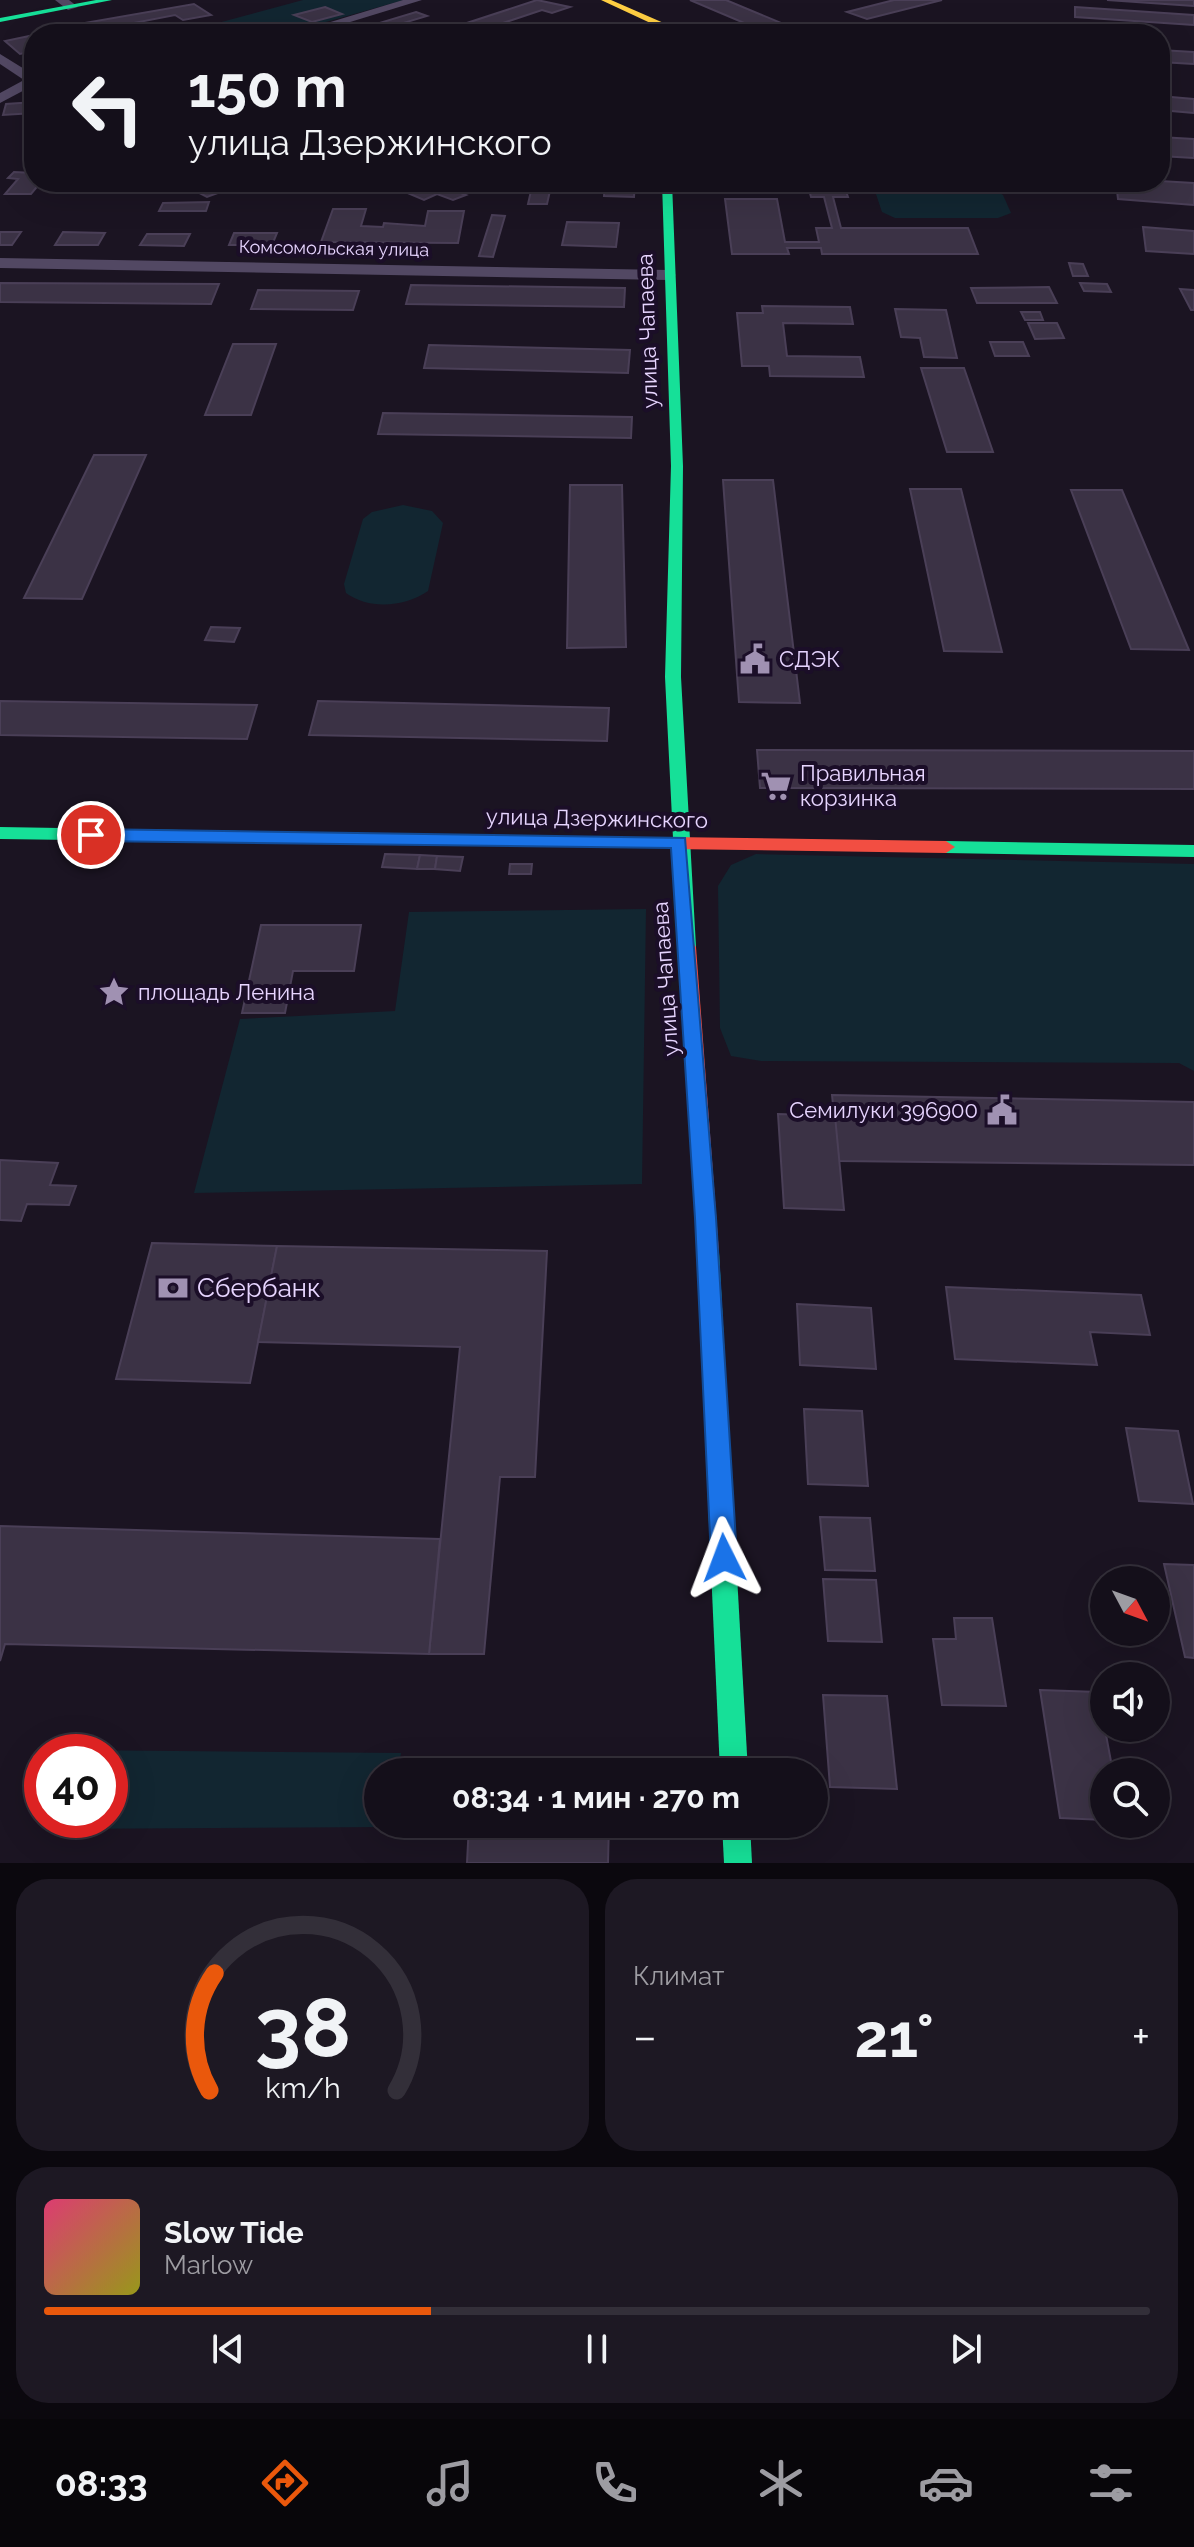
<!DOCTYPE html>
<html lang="ru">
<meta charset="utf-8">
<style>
:root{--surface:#140f1a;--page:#1d1823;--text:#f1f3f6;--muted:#9d9ca2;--line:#332f39;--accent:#ea580c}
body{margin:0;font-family:Raleway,sans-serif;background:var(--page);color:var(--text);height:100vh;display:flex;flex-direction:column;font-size:30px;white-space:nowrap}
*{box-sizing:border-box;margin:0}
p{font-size:26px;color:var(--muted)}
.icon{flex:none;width:44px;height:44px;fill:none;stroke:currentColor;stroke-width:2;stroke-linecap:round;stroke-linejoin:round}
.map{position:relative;height:1863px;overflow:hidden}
.side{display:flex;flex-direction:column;gap:16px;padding:16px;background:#0b080e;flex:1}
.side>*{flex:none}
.top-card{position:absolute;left:24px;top:24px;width:1146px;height:168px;border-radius:32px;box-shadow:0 8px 32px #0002,0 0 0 2px var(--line);background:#140f1a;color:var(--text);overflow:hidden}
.needle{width:52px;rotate:131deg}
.fabs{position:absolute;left:1090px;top:1566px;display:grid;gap:16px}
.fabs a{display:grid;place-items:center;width:80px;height:80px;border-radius:50%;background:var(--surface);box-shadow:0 8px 32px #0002,0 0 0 2px var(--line);font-size:40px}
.speed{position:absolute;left:24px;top:1734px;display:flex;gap:16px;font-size:40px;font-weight:700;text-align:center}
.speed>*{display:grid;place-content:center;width:104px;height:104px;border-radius:50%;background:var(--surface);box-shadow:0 8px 32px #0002,0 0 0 2px var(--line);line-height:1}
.speed .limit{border:12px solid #d22;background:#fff;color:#111}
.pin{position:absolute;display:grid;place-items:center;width:68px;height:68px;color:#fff;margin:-34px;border:4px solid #fff;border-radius:50%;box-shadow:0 2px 8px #0007}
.me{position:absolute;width:88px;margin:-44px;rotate:357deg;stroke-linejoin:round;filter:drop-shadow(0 0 6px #0008)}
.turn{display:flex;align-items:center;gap:28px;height:168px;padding:0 32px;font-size:36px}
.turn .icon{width:104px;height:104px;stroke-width:2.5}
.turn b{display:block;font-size:56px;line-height:68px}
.big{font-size:60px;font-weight:700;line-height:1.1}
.side .widget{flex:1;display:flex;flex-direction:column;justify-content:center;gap:12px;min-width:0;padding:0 28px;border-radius:32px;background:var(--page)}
.side .dial{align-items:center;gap:0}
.dial svg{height:208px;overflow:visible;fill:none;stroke:var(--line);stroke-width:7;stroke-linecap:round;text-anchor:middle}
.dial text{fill:var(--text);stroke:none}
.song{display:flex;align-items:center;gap:24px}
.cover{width:96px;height:96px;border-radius:12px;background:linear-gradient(135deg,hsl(340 70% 55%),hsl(60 70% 35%))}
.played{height:8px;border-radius:4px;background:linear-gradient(90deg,var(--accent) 35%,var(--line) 35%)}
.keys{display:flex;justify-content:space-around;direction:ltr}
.heat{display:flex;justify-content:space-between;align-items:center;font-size:44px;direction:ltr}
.side .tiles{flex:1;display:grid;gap:16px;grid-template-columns:1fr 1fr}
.widget:last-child{grid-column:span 2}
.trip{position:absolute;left:364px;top:1758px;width:464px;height:80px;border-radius:40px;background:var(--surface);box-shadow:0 8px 32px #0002,0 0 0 2px var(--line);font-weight:700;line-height:80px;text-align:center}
.menu{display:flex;height:128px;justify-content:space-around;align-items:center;background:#08060a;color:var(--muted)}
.menu .icon{width:56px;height:56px}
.menu .selected{color:var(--accent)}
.menu b{font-size:36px;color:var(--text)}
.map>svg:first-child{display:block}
</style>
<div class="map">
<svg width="1194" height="1863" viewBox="0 0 1194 1863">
<rect width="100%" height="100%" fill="#1b1422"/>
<g fill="#122631">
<polygon points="303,0 404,0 283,34 177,34"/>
<polygon points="889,189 996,191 1003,195 1011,213 998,218 895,218 882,212 876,194"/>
<path d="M403 505 432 511 443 523 428 591C405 607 369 610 346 593L344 584 363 519 372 512Z"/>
<polygon points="756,854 1194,864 1194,1071 1179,1063 761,1061 731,1056 720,1028 718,886 731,865"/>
<polygon points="646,909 642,1184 194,1193 240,1019 395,1011 409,912"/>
<polygon points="68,1750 401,1753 398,1772 378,1772 378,1824 392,1824 391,1827 53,1829 55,1820 110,1820 110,1752"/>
</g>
<g fill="#3b3245" stroke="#4a3f57" stroke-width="2">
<polygon points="537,0 570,7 552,13 542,10 470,34 433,34"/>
<polygon points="690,0 726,0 805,33 770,34"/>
<polygon points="894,0 942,0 867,19 847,12"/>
<polygon points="1107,0 1194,0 1194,6"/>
<polygon points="194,4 211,15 183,20 175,15 77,34 41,34 48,33 44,30"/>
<polygon points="325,7 342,14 312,22 294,15"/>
<polygon points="1075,7 1194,15 1194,25 1075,17"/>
<polygon points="416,12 427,16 387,28 376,24"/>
<polygon points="265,26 282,32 236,34"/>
<polygon points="34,35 34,51 20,54 5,41"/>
<polygon points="1160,50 1194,52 1194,64 1160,62"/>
<polygon points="1160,96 1194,99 1194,113 1160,110"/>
<polygon points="34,102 34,113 3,115 6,104"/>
<polygon points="1160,137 1194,139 1194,158 1160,156"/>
<polygon points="14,172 34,173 34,182 41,182 31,194 5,194 18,179 8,178"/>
<polygon points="1160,181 1194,183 1194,205 1118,199 1116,182"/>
<polygon points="178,182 219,182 232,188 207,197"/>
<polygon points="295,182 340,182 315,191"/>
<polygon points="440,182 470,182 452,190 466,195 453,200 437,194 424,200 410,194"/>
<polygon points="533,182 552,182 547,204 528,204"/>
<polygon points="605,182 635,182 634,197 604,196"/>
<polygon points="807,182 843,182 848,197 833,197 841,228 968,228 978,254 822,254 821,248 787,248 789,254 732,254 725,199 777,199 785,242 819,242 816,228 832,228 824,197 811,197"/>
<polygon points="209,202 206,211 159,211 163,203"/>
<polygon points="333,209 366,209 361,226 383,227 384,223 425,226 428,211 464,211 458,243 321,242"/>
<polygon points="492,215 505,216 493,257 479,256"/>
<polygon points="567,222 619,223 616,247 562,245"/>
<polygon points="1143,227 1194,231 1194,254 1146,251"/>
<polygon points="0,232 21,232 12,245 0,245"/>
<polygon points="63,232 105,233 98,245 55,245"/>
<polygon points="234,233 277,233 272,245 229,245"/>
<polygon points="147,234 190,234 184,246 140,245"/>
<polygon points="1069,263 1083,264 1088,276 1073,276"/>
<polygon points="0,283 219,284 211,304 0,302"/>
<polygon points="1080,283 1107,284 1111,292 1084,291"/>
<polygon points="411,285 625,288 624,307 406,304"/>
<polygon points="1049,287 1057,303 977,303 971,288"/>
<polygon points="1180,289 1194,290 1194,310 1191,310"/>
<polygon points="258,290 359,291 353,310 251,309"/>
<polygon points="762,306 850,307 853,324 783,323 787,356 860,357 864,377 770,376 769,366 742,366 737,313 763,313"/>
<polygon points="895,309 946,310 957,358 924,357 920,338 901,337"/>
<polygon points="1021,312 1040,312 1043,320 1025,320"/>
<polygon points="1028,323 1057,323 1064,338 1035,339"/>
<polygon points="990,342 1023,342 1029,356 995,356"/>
<polygon points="233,344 276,344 251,415 205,415"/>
<polygon points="429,345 630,350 628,373 424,368"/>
<polygon points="921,368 964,368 993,452 947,452"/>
<polygon points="383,413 632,417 631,438 378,434"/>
<polygon points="94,455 146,455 82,599 24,598"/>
<polygon points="723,480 773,480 800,703 739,702"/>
<polygon points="570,485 622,485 626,647 567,648"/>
<polygon points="910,489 961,489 1002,652 944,651"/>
<polygon points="1071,490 1122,490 1189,650 1131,649"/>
<polygon points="211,627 240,628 234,642 205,640"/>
<polygon points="0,701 257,705 247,739 0,735"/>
<polygon points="318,701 609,708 607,741 309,735"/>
<polygon points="757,750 1194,751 1194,789 760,788"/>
<polygon points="385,854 420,855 417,869 382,867"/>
<polygon points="420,855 437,856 435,869 417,869"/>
<polygon points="437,856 463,857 460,871 435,869"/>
<polygon points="510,864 532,864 531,874 509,874"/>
<polygon points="261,925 361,925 354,971 293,971 285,1013 242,1013"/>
<polygon points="832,1095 1194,1102 1194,1165 839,1161"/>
<polygon points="778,1114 835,1116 844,1210 784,1208"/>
<polygon points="0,1160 58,1163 50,1185 76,1186 69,1205 27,1204 21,1221 0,1220"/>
<polygon points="152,1243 277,1246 250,1383 116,1379"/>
<polygon points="277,1246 547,1251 535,1477 500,1477 484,1654 429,1654 460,1347 258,1342"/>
<polygon points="946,1287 1141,1295 1150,1335 1090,1332 1097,1365 955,1359"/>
<polygon points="797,1304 871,1308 876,1369 800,1365"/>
<polygon points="804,1409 862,1411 868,1486 808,1484"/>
<polygon points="1126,1428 1178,1431 1193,1504 1139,1501"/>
<polygon points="820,1517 870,1518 875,1571 825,1570"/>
<polygon points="0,1526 440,1539 429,1654 5,1644 0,1661"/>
<polygon points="1164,1564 1194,1565 1194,1658 1185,1657"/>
<polygon points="823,1579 876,1580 882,1642 828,1641"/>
<polygon points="954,1618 992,1618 1006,1706 942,1705 933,1639 956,1639"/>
<polygon points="1040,1690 1098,1692 1113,1772 1104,1772 1104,1820 1060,1818"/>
<polygon points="823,1695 887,1696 897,1789 830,1787"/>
<polygon points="469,1824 609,1824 608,1863 467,1863"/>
</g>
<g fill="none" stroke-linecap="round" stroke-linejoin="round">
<g fill="#524863" fill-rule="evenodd">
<polygon points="55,0 69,0 78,7 68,10"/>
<polygon points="403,0 422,0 311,34 291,34"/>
<polygon points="0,54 34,75 34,85 0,103 0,93 24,80 0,64"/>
<polygon points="0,258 668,270 676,275 668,280 0,268"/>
</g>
<g fill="#16e098" fill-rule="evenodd">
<polygon points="96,0 112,0 0,22 0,18"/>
<polygon points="662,182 672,182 683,466 681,677 696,947 693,952 681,952 678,947 673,848 0,839 0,827 673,838 665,677 671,466"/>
<polygon points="946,841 1194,845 1194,857 946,853 937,847"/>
<polygon points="708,1243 716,1246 719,1253 748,1772 720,1772 697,1253 700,1246"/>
<polygon points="722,1824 750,1824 752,1863 724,1863"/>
</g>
<polygon fill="#ffcf43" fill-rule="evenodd" points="601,0 611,0 666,24 669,34 661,34 659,27"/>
<g fill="#f24e42" fill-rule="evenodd">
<polygon points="671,837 946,841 955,847 946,853 671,849 662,843"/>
<polygon points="687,940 693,942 696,947 719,1253 716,1260 708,1263 700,1260 697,1253 678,947 681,942"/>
</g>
</g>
<polygon fill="#1a73e8" stroke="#114b97" stroke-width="2" points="91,829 685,838 716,1218 737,1558 733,1567 724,1570 715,1567 711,1558 695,1218 671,848 91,841 82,835"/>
<defs>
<g id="civic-bare" transform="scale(2.4)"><path d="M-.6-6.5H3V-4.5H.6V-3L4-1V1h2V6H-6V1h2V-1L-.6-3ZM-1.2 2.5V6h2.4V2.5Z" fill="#a091b2" stroke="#1b0e28" stroke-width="2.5" paint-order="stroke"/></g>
<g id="supermarket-bare" transform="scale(2.4)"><path d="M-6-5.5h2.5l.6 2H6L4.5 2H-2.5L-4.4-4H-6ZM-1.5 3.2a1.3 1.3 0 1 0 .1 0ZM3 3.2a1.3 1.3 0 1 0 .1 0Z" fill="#a091b2" stroke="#1b0e28" stroke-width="2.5" paint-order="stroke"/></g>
<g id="sight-bare" transform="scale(2.4)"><path d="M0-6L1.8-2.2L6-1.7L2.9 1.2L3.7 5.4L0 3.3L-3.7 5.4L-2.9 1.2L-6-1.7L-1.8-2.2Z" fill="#a091b2" stroke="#1b0e28" stroke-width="2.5" paint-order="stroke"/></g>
<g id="bank-bare" transform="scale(2.4)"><path d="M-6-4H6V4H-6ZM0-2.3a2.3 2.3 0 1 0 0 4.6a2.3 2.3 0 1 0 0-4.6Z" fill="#a091b2" stroke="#1b0e28" stroke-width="2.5" paint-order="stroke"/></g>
</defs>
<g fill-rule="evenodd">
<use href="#civic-bare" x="755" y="659"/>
<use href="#supermarket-bare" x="776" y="786"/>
<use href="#sight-bare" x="114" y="992"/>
<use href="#civic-bare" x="1002" y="1110"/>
<use href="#bank-bare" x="173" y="1288"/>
</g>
<g text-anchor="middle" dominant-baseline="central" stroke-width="8" stroke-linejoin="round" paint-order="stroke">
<g font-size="18" fill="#e7d5ff" stroke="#1b0e28">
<text transform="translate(334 248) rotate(1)">Комсомольская улица</text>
</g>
<g font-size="22" fill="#e7d5ff" stroke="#1b0e28">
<text transform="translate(647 331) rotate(-92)">улица Чапаева</text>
<text transform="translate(597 818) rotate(1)">улица Дзержинского</text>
<text transform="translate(665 979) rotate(-94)">улица Чапаева</text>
</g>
<g font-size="22" fill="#e7d5ff" stroke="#1b0e28" text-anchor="start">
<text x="779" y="659">СДЭК</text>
<text x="800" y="773">Правильная<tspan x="800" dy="25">корзинка</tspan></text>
<text x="138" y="992">площадь Ленина</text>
<text x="978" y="1110" text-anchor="end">Семилуки 396900</text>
</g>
<g font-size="26" fill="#e7d5ff" stroke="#1b0e28" text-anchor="start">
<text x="197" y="1288">Сбербанк</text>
</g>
</g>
</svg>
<div class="fabs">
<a><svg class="needle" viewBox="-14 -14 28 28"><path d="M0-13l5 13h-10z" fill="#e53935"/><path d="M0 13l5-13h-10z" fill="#9d9ca2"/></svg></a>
<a><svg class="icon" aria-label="sound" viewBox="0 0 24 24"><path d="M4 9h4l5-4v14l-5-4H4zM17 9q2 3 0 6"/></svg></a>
<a><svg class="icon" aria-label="search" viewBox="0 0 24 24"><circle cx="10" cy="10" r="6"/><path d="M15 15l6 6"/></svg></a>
</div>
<div class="speed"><div class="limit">40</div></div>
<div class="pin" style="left:91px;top:835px;background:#d93025"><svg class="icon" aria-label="arrive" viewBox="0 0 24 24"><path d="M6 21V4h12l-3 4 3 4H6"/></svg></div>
<svg class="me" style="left:724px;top:1558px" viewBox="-20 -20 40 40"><path d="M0-17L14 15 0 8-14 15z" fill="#1a73e8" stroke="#fff" stroke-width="4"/></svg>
<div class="trip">08:34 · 1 мин · 270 m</div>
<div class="top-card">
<div class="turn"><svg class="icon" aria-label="left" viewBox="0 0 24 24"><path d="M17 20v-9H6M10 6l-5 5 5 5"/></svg><div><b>150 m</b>улица Дзержинского</div></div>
</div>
</div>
<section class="side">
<div class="tiles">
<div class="widget dial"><svg viewBox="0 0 100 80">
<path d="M14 69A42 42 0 1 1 86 69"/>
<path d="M14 69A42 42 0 0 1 16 24" stroke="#ea580c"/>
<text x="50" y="56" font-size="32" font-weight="700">38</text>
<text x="50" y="72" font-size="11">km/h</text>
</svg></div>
<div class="widget"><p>Климат</p>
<div class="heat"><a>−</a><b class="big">21°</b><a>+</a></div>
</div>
<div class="widget">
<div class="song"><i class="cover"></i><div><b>Slow Tide</b><p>Marlow</p></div></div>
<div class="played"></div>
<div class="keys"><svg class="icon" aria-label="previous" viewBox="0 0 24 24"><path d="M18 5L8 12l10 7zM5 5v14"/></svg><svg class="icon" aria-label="pause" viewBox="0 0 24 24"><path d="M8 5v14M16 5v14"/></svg><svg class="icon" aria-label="next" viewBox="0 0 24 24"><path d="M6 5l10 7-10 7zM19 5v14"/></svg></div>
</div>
</div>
</section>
<nav class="menu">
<b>08:33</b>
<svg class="icon selected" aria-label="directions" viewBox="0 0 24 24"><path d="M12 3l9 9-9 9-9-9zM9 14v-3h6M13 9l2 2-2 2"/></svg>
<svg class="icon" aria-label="music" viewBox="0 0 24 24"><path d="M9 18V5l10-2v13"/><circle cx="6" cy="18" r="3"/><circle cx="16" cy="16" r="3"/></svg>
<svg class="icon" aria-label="phone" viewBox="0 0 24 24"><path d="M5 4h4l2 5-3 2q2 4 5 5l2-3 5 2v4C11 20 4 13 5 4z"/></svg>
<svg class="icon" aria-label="climate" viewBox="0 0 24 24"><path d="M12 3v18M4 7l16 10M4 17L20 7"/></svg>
<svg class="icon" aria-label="car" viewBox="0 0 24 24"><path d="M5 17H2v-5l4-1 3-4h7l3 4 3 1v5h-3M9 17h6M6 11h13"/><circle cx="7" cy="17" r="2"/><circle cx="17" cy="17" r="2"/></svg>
<svg class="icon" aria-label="filters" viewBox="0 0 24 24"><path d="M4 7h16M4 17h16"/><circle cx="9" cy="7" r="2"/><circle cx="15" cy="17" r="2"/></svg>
</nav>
